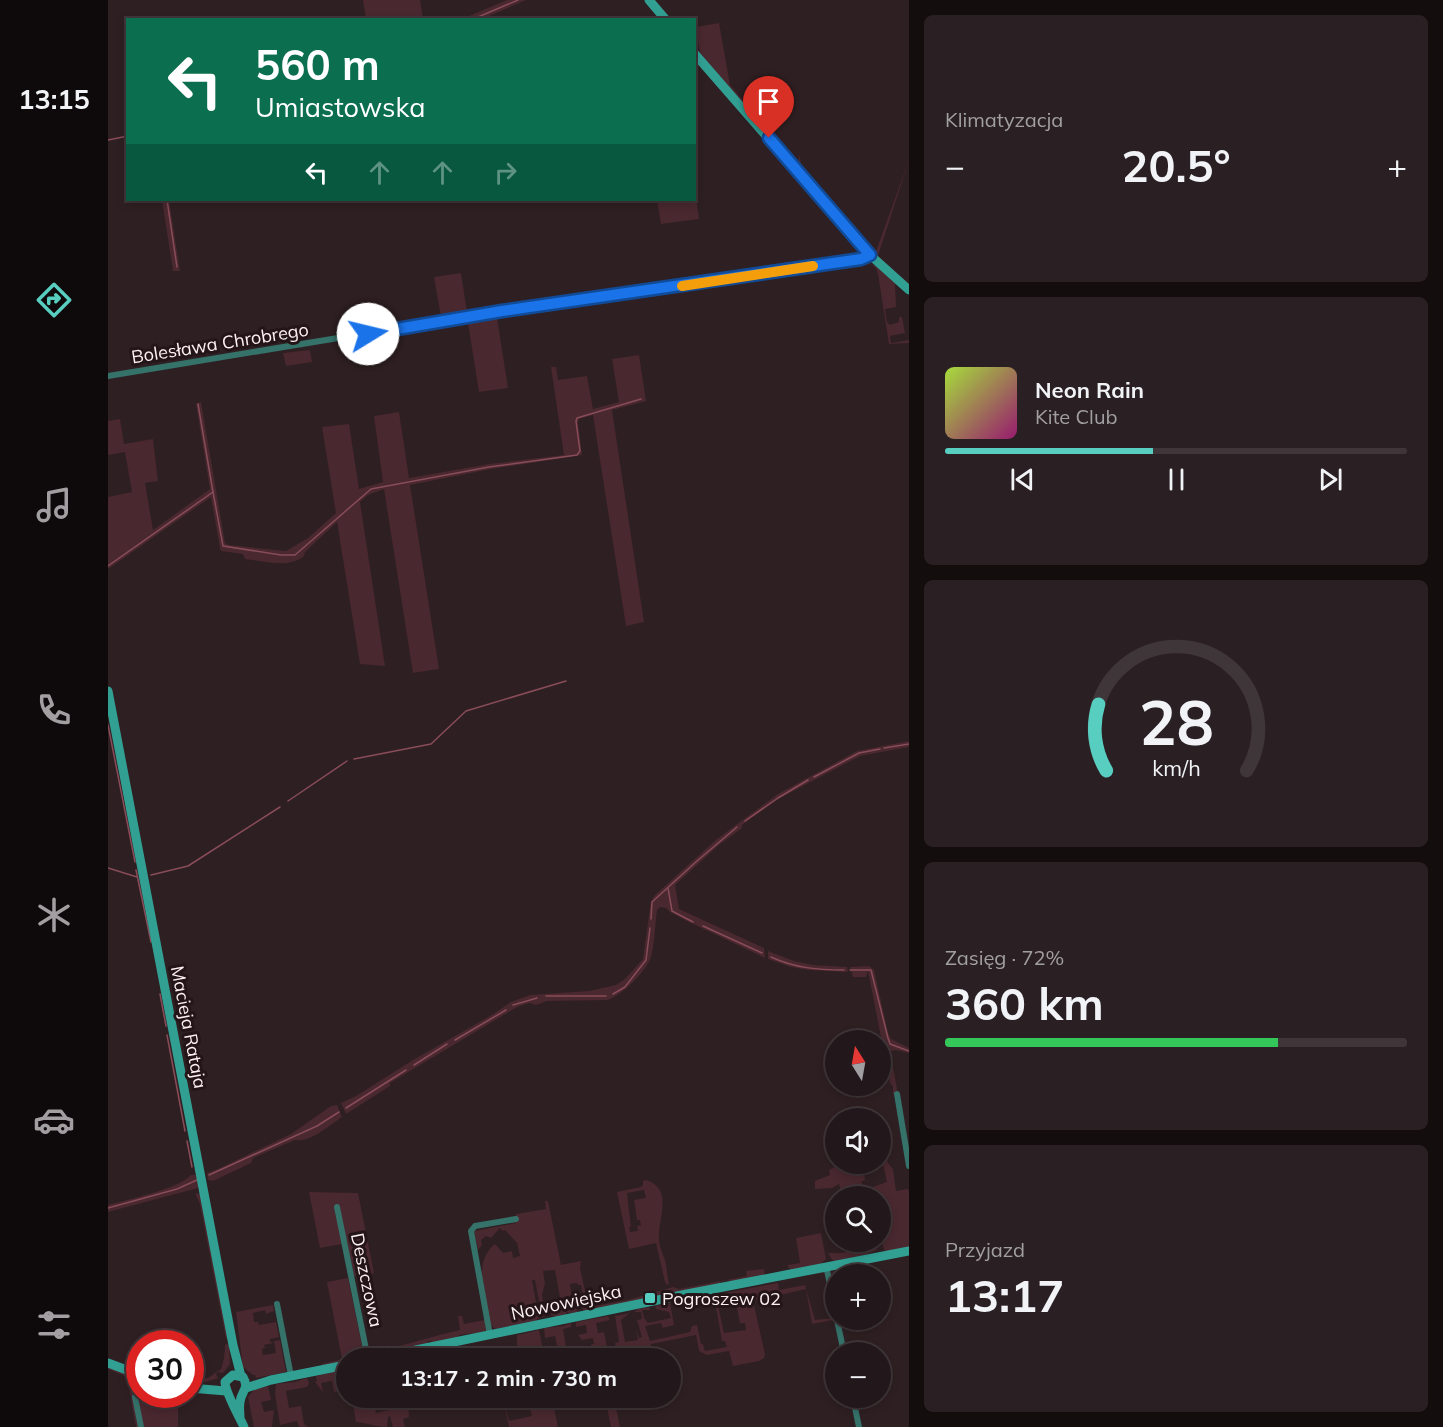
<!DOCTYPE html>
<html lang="pl">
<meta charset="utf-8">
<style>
:root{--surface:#22171a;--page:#2a2023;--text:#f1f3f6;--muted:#a29fa2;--line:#3f3639;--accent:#58cec0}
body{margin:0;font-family:Mulish,sans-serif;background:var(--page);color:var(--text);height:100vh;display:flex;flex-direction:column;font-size:22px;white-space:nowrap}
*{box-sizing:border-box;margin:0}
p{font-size:20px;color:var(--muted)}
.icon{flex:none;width:33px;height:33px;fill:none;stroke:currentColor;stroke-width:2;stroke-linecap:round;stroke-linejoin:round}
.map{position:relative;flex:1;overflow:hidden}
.sheet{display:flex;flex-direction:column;gap:15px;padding:15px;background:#130d0e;width:534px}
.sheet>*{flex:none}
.top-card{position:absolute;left:18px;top:18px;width:570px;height:183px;border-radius:0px;box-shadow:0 3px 9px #0003,0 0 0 2px var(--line);background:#0b6e4f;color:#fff;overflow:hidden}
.needle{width:39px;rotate:349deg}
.controls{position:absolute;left:717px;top:1030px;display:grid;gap:12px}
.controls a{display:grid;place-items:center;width:66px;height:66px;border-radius:50%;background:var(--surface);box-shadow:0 3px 9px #0003,0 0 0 2px var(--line);font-size:30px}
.speed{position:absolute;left:18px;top:1330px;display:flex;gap:12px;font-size:30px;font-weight:700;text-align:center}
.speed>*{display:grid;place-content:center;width:78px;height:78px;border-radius:50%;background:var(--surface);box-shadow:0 3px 9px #0003,0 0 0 2px var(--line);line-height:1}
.speed .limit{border:9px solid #d22;background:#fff;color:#111}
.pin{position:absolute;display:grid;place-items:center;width:51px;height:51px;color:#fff;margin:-62px -26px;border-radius:50% 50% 50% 0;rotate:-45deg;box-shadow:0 0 6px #0007}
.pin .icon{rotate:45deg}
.me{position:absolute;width:66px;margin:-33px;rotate:81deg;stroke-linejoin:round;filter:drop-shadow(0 0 4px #0008)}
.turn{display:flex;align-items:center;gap:21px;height:126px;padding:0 30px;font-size:27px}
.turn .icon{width:78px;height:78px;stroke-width:2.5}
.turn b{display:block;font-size:42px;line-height:51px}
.lanes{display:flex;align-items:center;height:57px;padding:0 30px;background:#0003;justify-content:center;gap:30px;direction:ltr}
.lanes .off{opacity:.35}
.big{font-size:45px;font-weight:700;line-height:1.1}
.sheet .card{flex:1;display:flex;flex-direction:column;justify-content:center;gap:9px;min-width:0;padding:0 21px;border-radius:9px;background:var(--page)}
.sheet .dial{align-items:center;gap:0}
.dial svg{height:156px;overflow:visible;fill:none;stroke:var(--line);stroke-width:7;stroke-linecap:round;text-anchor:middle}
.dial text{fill:var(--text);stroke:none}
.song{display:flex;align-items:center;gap:18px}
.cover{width:72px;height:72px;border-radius:9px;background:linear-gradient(135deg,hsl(80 70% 55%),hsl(320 70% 35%))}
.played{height:6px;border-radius:3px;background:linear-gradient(90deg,var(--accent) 45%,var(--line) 45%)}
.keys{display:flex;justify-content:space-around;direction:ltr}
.heat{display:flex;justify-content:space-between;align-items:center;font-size:33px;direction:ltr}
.charge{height:9px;border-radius:4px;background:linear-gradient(90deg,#34c759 72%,var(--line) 0)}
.trip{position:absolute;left:228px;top:1348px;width:345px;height:60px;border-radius:30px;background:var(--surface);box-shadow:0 3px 9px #0003,0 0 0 2px var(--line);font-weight:700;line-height:60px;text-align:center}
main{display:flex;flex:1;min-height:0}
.dock{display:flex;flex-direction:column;width:108px;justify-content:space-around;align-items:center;background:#0e090a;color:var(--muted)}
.dock .icon{width:42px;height:42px}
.dock .selected{color:var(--accent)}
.dock b{font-size:27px;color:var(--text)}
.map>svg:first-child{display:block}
</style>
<main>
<nav class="dock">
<b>13:15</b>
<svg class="icon selected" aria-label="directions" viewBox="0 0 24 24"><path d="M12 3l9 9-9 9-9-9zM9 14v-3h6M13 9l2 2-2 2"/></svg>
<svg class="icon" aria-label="music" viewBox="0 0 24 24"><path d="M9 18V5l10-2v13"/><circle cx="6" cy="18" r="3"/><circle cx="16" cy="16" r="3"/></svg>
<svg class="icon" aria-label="phone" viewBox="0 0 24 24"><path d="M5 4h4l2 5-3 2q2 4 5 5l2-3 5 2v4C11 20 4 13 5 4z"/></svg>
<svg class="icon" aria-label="climate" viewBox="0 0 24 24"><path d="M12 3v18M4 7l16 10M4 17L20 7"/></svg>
<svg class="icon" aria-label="car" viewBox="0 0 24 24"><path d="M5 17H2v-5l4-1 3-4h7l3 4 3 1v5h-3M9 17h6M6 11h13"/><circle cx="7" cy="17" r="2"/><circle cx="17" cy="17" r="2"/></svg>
<svg class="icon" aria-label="filters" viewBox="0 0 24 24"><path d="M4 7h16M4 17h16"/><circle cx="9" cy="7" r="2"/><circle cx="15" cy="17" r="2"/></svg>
</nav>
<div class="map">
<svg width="801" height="1427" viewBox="0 0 801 1427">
<rect width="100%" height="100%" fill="#2e1f22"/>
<g fill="#49282f" fill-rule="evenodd">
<polygon points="255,0 312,0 315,19 258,19"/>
<polygon points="399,0 418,0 374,19 354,19"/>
<polygon points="611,23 622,85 689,164 691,162 691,153 694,169 737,218 739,218 740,223 767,254 801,160 770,256 801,284 801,286 770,259 592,54 588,27"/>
<polygon points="587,192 591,219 553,224 549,200 586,200"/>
<polygon points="54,200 61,200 72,271 65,271"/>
<polygon points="756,262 768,266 787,283 788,307 777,309 779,322 782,325 791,322 791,317 794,317 797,333 782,336 783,343 801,340 801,343 781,344 770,274 768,268 762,264 719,268 648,280 648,278"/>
<polygon points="353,273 359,312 333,317 326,277"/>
<polygon points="389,318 400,388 371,392 360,323"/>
<polygon points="202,350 204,362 178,366 175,353"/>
<path d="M531 355 538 401 504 410 536 622 518 626 485 415 471 419 470 423 474 455 383 469 302 485 331 669 305 673 276 489 260 495 252 502 277 666 252 664 229 522 197 552 196 556C180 569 156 561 137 559L135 554 113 551 112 548 103 497 0 569V497L24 492 17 452 0 455V421L12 419 16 444 45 439 50 481 37 483 45 530 102 489 88 404 93 402 117 543 121 545 178 551 200 538 228 513 214 427 241 424 251 489 275 482 266 416 291 412 301 478 381 464 456 455 443 367H448L450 380 479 376 485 409 511 402 504 359Z"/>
<path d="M801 741V747L752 756 670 799 634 825V828L611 845 567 885 571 909 656 948 657 958 577 920 562 912 558 908 552 907 549 910C547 925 547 942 543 957 538 972 514 995 500 1000L439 1001 428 1005 421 1003 409 1007 282 1083V1086L238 1114 233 1103 248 1096 305 1060 382 1016 403 1002 422 995 481 991 508 985 517 979 535 959 543 901 547 895 609 839 670 794 749 751Z"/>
<polygon points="660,951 686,961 705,965 739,967 740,972 701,970 683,967 660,959"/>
<polygon points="761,966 766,970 780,1033 783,1039 801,1048 801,1053 788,1050 782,1051 789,1089 788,1094 785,1094 785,1086 782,1083 760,971 758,977 745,977 742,967"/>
<path d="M229 1105 234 1117C222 1125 202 1143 187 1140L145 1158 143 1163 105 1181 100 1180 99 1173 110 1169 183 1134 223 1106Z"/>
<polygon points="778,1156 780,1163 785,1169 788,1191 800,1189 801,1191 801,1248 780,1252 776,1250 773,1236 772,1197 763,1197 762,1188 779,1182 774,1159"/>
<polygon points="733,1164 750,1164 749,1170 755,1168 757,1180 753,1182 757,1188 759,1197 753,1197 752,1194 747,1195 747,1197 734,1197 731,1184 724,1188 707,1189 707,1181 722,1175 721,1170"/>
<path d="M83 1175H89L91 1185 90 1188 0 1212V1205C21 1199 70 1189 83 1175Z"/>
<path d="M538 1180C566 1189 550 1217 551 1238 551 1245 554 1253 557 1260 559 1267 559 1276 561 1284L559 1285 557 1282 548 1243 521 1249 509 1192 533 1187 535 1185V1181ZM536 1190 538 1198 526 1200 529 1220H532L533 1225 529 1226 530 1231 522 1232 521 1227H523L519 1193Z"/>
<polygon points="201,1192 250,1193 266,1273 246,1276 239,1243 212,1248"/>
<polygon points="87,1193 93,1194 120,1338 118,1339 92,1204"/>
<path d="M437 1201H440L453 1265 473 1261 472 1268 481 1309 476 1312 471 1299 475 1296 473 1285H470L469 1283 462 1284 464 1300 470 1312 465 1314 459 1312 458 1315 448 1317 443 1315 442 1306 453 1303 447 1270 435 1271 437 1283 434 1295 438 1316 434 1317 427 1280H424L431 1318 427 1321 387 1329 383 1325C378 1299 363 1263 387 1244L395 1253 404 1251 405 1258 412 1256 409 1243 397 1230 395 1231 392 1228 383 1238 378 1236 373 1240 374 1245 370 1250 366 1231 408 1223V1214L438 1209Z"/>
<polygon points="713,1233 718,1259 713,1264 683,1270 680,1267 680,1265 692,1263 688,1238"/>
<polygon points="743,1242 766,1242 769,1250 757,1255 725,1261 720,1253 732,1253 745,1251"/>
<polygon points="656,1269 657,1275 623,1282 620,1280 612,1282 612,1284 564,1294 563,1292 557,1293 557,1295 487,1309 482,1307 520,1300 565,1287 571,1289 639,1276 638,1271"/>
<path d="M716 1272 717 1273C702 1274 685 1280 670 1283L671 1290 697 1285 707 1320 727 1318 726 1320 704 1324 698 1289 645 1301 657 1354 656 1358 651 1361 625 1366 621 1351 599 1355 591 1351 588 1335 543 1344V1350L512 1359H479L483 1358 482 1355 486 1354 483 1344H486L485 1338 474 1340 470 1335 479 1333 478 1325 468 1327V1322L500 1316 502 1320 488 1323 490 1333 496 1332 501 1356H506V1352H508L507 1343 511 1342 507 1316 522 1313 513 1320 517 1342 530 1340 528 1328 531 1338 534 1337 529 1320 534 1319 533 1312H526L530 1309 541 1307 542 1310H534L536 1318 540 1323 563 1318 561 1312 548 1309 547 1306 669 1283ZM608 1295 609 1300 607 1301 614 1341H617L619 1347 597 1351 595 1344H593L589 1325 584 1326 582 1332 542 1341 537 1326 553 1323 555 1328 566 1325 562 1303ZM617 1297H620L625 1304 628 1303 632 1323H637L638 1330 616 1333 609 1301Z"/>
<polygon points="240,1278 255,1350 262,1353 280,1348 280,1344 282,1349 279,1353 250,1359 238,1359 238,1362 214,1366 214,1364 234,1359 219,1282"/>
<polygon points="165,1305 166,1311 158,1314 157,1310 145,1313 146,1322 150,1322 151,1325 168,1322 171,1337 162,1339 162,1341 165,1343 156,1345 157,1348 154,1349 155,1355 168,1353 166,1341 172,1340 178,1372 148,1378 147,1375 145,1375 135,1367 128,1312"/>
<path d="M350 1316H354L356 1324 377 1320 378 1332C369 1334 359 1333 351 1335L350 1338 326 1342 320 1341 319 1344 284 1349 285 1346 286 1347C309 1342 329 1335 352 1330Z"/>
<polygon points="463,1323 463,1327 455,1329 460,1359 450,1359 445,1347 449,1346 447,1336 437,1338 436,1328 455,1326"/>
<polygon points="431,1330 435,1350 433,1348 416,1351 415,1346 409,1347 409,1335"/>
<path d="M117 1344 121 1345 122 1364 115 1373 110 1372 108 1374 110 1378 98 1382 83 1380V1377L100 1378 113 1369C116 1361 117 1352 117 1344Z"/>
<polygon points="0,1366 31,1379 32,1395 70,1396 70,1427 28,1427 19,1377 0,1369"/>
<polygon points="238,1369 238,1389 226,1392 224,1381 213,1383 215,1392 207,1382 209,1381 208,1376"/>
<polygon points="199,1378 201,1383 199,1387 178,1391 181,1408 193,1406 196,1424 200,1427 191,1427 189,1421 172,1425 167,1394 168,1384 187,1382"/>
<polygon points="160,1386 163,1400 153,1402 156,1412 166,1410 164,1427 146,1427 140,1397 146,1390"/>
<path d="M244 1398H259L260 1404H266L268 1413 291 1408 290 1398H300L301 1417 295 1419 297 1427H285L282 1416 280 1417 279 1427C268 1427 260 1423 248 1422Z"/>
<polygon points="395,1398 401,1421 424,1416 419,1398 444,1398 450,1427 401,1427"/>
<polygon points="497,1398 506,1398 512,1427 503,1427"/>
</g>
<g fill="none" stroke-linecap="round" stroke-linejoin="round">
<g stroke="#894c59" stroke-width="1.5">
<polyline points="363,20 410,0"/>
<polyline points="0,140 20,136"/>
<polyline points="59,200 69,267"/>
<polyline points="90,404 105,492"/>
<polyline points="0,566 105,492 115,546 173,555 187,555 263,489 381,467 469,455 472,451 468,421 469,418 533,399"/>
<polyline points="0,725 27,862"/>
<polyline points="776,748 801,744"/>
<polyline points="246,759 323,744 358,711 458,681"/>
<polyline points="706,777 751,753 772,749"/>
<polyline points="180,801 239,761"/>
<polyline points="637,821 670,798 700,780"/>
<polyline points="0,868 29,877"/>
<polyline points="28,870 43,942"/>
<polyline points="43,875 80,866 172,807"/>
<polyline points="560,888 564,911 585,922"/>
<polyline points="543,919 544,902 589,861 629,827"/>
<polyline points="595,926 654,953"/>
<path d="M663 957C687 968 710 970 736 970"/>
<polyline points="742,970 763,970 780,1038 782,1044 801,1051"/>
<polyline points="52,994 58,1026"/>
<polyline points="505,994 517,987 538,960 542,928"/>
<polyline points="438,996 498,996"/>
<polyline points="405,1005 429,998"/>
<polyline points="59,1035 77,1131"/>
<polyline points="347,1040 398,1010"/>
<polyline points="306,1065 339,1044"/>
<polyline points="238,1108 298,1070"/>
<polyline points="79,1141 84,1167"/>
<polyline points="101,1175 209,1126 231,1112"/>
<polyline points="0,1208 69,1189 89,1180"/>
</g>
<g stroke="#35726a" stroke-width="6">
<polyline points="0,376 394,311 753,259 762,255"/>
<polyline points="789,1094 801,1166"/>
<polyline points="229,1207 260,1359"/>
<polyline points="718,1266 728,1311"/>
<polyline points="169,1304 183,1376"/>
<polyline points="729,1320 736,1353"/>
<polyline points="382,1335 363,1231 367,1226 408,1219"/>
<polyline points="32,1382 27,1397 33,1427"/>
<polyline points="745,1398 751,1427"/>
</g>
<g stroke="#329f93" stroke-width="9">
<polyline points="541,0 558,20"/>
<polyline points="586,53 762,255 801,290"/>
<polyline points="0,691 125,1345 133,1376"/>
<polyline points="264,1359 579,1294 801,1251"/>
<polyline points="0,1363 32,1375"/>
<polyline points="82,1388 118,1391"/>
<polyline points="138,1388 163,1380 238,1365"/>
<path d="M132 1418C132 1413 131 1407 132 1402 133 1391 142 1389 135 1377L125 1375 117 1382C117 1392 131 1416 136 1427"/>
</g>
</g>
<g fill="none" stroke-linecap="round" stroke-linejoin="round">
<g stroke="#114b97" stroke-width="15">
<polyline id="route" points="260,334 394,311 753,259 762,255 661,138"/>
</g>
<use href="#route" stroke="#1a73e8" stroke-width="10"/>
<polyline stroke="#f59e0b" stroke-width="10" points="574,286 705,266"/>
</g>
<rect fill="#58cec0" stroke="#241518" stroke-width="2" x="536" y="1292" width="12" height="12" rx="3"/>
<g text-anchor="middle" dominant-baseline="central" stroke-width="6" stroke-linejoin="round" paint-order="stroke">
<g font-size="18" fill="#fdf1f3" stroke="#241518">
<text transform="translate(112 343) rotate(-9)">Bolesława Chrobrego</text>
<text transform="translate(81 1027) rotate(79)">Macieja Rataja</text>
<text transform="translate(259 1280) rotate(78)">Deszczowa</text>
<text transform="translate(458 1302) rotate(-12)">Nowowiejska</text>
</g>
<g font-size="18" fill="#fdf1f3" stroke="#241518" text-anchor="start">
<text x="554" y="1298">Pogroszew 02</text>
</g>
</g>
</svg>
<div class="controls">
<a><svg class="needle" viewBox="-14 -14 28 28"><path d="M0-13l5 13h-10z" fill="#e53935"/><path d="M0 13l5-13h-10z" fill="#a29fa2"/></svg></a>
<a><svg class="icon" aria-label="sound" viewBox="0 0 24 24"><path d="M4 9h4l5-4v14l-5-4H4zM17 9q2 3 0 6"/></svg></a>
<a><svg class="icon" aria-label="search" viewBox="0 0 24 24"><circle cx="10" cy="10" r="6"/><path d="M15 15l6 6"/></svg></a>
<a>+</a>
<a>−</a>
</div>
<div class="speed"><div class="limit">30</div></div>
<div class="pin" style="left:661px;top:138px;background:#d93025"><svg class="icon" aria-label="arrive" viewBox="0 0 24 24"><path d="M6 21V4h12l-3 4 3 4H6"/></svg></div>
<svg class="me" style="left:260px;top:334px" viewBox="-20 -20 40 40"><circle r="19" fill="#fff"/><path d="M0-13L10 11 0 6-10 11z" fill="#1a73e8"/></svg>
<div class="trip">13:17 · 2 min · 730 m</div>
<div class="top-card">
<div class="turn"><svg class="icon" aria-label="left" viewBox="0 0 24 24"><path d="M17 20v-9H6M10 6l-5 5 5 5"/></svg><div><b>560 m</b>Umiastowska</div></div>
<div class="lanes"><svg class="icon" aria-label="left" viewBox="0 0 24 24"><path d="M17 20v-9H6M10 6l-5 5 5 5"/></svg><svg class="icon off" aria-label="ahead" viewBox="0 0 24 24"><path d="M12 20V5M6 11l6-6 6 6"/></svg><svg class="icon off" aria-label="ahead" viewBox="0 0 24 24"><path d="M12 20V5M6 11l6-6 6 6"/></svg><svg class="icon off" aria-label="right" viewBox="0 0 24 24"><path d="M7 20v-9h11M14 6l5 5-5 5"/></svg></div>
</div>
</div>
<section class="sheet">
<div class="card"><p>Klimatyzacja</p>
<div class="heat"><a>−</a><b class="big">20.5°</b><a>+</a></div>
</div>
<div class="card">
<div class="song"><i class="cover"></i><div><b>Neon Rain</b><p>Kite Club</p></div></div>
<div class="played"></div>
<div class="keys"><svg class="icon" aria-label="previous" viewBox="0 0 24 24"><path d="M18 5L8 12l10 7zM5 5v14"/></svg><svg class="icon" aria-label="pause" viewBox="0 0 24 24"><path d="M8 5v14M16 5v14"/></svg><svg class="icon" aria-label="next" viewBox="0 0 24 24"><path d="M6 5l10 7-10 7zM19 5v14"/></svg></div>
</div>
<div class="card dial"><svg viewBox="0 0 100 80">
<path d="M14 69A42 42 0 1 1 86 69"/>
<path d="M14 69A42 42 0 0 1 10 35" stroke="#58cec0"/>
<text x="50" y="56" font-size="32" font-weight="700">28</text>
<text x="50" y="72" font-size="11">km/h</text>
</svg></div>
<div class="card"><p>Zasięg · 72%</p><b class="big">360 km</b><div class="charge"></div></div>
<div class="card"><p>Przyjazd</p><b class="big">13:17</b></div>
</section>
</main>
